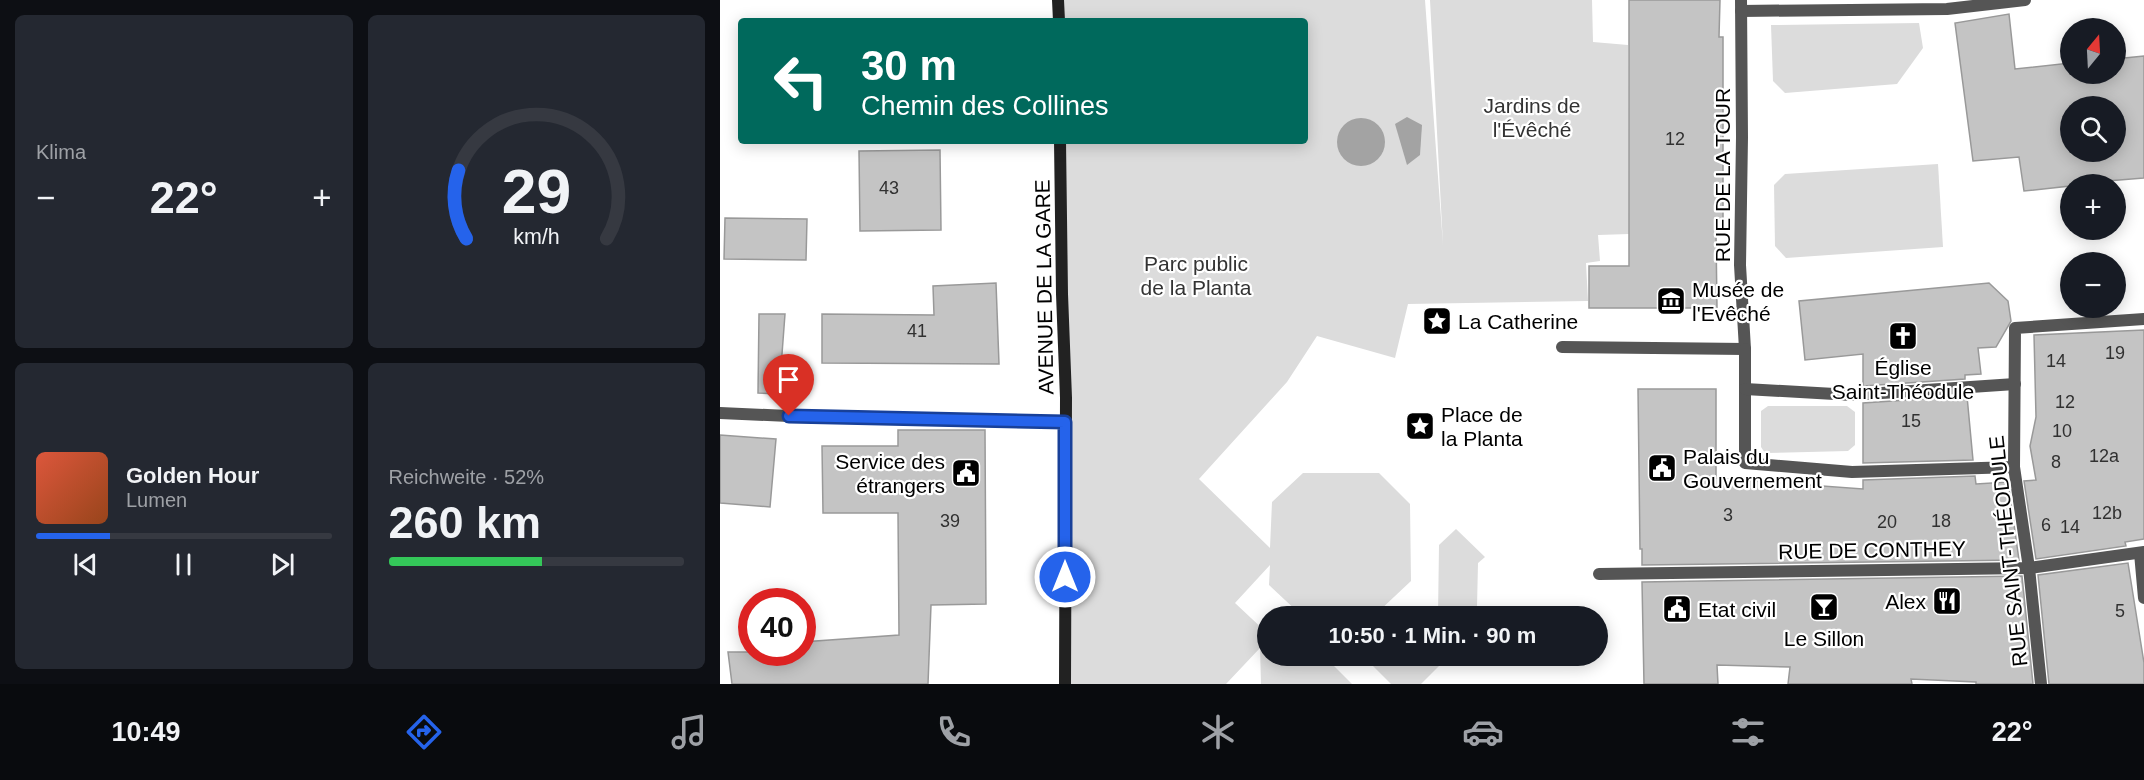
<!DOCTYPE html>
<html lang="de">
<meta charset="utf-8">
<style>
:root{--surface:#171b24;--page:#242831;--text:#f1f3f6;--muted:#9ea1a6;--line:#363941;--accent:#2563eb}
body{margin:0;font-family:Arial,sans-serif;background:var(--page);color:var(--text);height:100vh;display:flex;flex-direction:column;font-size:22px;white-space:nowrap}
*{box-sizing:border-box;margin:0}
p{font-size:20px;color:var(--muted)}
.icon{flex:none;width:33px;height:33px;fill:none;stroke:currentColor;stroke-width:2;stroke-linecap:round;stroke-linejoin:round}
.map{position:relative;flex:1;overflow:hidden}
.sheet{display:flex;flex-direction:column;gap:15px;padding:15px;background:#0d0f14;width:720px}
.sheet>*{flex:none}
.top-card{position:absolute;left:18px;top:18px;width:570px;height:126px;border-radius:6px;box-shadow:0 3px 15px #0003;background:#00695c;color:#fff;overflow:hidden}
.needle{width:39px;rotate:18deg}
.fabs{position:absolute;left:1340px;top:18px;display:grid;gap:12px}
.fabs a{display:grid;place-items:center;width:66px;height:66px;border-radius:50%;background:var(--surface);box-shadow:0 3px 15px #0003;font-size:30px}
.speed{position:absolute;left:18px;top:588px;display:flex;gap:12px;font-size:30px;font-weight:700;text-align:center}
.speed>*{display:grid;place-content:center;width:78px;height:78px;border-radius:50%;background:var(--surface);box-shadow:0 3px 15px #0003;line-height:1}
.speed .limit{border:9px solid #d22;background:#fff;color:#111}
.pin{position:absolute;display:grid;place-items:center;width:51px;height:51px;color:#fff;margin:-62px -26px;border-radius:50% 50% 50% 0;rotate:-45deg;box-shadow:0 0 6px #0007}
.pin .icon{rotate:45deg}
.me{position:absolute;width:66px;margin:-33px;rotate:0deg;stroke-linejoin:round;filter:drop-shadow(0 0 4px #0008)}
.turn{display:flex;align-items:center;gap:21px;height:126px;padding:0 24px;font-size:27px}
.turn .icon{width:78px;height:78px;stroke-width:2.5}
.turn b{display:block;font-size:42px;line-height:51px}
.big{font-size:45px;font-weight:700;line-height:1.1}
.sheet .tile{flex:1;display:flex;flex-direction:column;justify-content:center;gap:9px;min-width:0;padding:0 21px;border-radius:9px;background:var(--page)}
.sheet .dial{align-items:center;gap:0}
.dial svg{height:156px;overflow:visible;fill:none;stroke:var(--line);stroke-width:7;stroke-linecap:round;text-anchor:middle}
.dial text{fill:var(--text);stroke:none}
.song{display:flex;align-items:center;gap:18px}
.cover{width:72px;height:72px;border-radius:9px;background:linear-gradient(135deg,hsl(10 70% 55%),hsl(20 70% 35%))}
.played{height:6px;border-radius:3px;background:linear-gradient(90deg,var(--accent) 25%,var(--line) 25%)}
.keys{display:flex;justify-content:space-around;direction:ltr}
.heat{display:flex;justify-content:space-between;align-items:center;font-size:33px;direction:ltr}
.charge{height:9px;border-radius:4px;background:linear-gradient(90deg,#34c759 52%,var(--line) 0)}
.sheet .tiles{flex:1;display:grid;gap:15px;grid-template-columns:repeat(2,1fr)}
.trip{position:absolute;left:537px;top:606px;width:351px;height:60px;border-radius:30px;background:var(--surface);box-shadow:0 3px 15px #0003;font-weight:700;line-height:60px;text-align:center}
.tab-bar{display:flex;height:96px;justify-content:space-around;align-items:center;background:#090b0e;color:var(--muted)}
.tab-bar .icon{width:42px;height:42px}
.tab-bar .active{color:var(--accent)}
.tab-bar b{font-size:27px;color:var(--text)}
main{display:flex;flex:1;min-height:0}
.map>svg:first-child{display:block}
</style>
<main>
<section class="sheet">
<div class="tiles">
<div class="tile"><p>Klima</p>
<div class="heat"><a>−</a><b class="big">22°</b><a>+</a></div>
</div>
<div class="tile dial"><svg viewBox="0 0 100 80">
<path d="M14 69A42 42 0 1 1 86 69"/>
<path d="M14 69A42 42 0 0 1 10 34" stroke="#2563eb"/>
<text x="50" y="56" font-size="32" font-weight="700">29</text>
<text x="50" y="72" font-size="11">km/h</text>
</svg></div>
<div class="tile">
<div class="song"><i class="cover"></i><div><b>Golden Hour</b><p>Lumen</p></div></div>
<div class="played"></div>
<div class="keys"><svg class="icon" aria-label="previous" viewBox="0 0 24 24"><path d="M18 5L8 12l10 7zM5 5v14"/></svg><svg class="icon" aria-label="pause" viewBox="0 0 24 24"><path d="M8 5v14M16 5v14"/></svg><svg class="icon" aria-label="next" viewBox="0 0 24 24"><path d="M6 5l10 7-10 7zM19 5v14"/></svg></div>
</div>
<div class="tile"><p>Reichweite · 52%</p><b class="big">260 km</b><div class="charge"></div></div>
</div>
</section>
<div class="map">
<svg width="1424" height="684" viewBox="0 0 1424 684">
<rect width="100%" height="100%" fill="#fff"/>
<g fill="#dcdcdc">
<polygon points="338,0 705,0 723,245 710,0 872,0 873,42 908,45 909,234 878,235 880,261 866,263 868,301 688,304 675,358 597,336 567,382 479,479 550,548 552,502 583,473 659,473 690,504 691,581 658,612 580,614 549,585 550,565 515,603 547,633 547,640 543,645 547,645 548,656 604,656 632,684 541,684 540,648 506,684 345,684 342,141 585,141 585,21 339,21"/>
<polygon points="1199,23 1203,48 1177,84 1065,93 1053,81 1051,25"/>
<polygon points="1218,164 1223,247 1066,258 1055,246 1054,185 1065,174"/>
<polygon points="1048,406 1127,406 1135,412 1135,445 1128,451 1045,453 1041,447 1041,411"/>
<polygon points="736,529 765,557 758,563 757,607 766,616 718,616 719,545"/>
<polygon points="653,656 717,656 723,662 701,684 671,684 648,661"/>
</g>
<g fill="#a3a3a3">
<polygon points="687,117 702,125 700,155 687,165 675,124"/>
<circle cx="641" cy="142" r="24"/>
</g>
<g fill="#c4c4c4" stroke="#999" stroke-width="1.5" fill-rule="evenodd">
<polygon points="909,0 1000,0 999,37 1003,37 1003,234 996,234 997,308 869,308 869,266 909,266"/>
<path d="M1289 14 1295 69 1350 63V74H1395V59L1424 56V178L1350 184V186L1304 191 1299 157 1253 161 1235 23ZM1350 106H1395V152H1350Z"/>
<polygon points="220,150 221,230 140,231 139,151"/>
<polygon points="5,218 87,219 86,260 4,259"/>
<polygon points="276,283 279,364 102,363 102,314 214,315 213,286"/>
<polygon points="1269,283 1288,301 1291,321 1276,347 1258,348 1261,374 1245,375 1245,379 1143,386 1143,354 1085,360 1079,301"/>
<polygon points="39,314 65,314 59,394 38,393"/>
<polygon points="1424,330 1424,539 1405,542 1406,546 1316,559 1304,481 1316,480 1310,446 1316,417 1314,335"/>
<polygon points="918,389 996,389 996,478 1143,489 1143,480 1255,476 1256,484 1288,482 1299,560 922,565 922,549 920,549"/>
<polygon points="1247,396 1253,460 1143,463 1143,403"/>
<polygon points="178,430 265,430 266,604 211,605 208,684 12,684 8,652 82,652 82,642 179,635 178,513 103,513 102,446 178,446"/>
<polygon points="0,435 56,439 50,507 0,503"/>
<polygon points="1408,563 1424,663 1424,684 1329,684 1318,575"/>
<polygon points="1302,576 1313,684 1256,684 1256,682 1191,679 1192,684 1068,684 1070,667 997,665 998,684 924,684 922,582"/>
</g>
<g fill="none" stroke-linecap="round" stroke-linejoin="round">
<g stroke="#555" stroke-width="12">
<polyline points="1021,11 1227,9 1305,0"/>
<polyline points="842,347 1025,349 1020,265 1022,137 1021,0"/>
<polyline points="1025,349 1025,463 1132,472 1294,467"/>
<polyline points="1025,389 1132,395 1295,384"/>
<polyline points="0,413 90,417 345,422"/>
<polyline points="1420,553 1424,598"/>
<polyline points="879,574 1309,568 1424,552"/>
<polyline points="1321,684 1309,568 1294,467 1295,328 1424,319"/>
</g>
<g stroke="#222" stroke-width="12">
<polyline points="338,0 339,21"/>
<polyline points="340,141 342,294 346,398 345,684"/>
</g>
</g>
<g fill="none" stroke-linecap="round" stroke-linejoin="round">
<g stroke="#184099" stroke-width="15">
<polyline id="route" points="69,416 345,422 345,577"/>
</g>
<use href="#route" stroke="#2563eb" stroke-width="10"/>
</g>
<defs>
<g id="museum-square" transform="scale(1.5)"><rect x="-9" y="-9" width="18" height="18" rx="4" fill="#000" stroke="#fff"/><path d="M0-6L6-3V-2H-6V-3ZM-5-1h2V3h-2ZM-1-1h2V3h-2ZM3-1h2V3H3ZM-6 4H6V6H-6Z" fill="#fff"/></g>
<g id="sight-square" transform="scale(1.5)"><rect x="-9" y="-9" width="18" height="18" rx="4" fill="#000" stroke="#fff"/><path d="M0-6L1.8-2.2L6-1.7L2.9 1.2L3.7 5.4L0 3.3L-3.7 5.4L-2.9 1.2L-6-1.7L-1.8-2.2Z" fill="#fff"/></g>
<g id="church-square" transform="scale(1.5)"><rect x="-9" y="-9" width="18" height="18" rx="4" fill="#000" stroke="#fff"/><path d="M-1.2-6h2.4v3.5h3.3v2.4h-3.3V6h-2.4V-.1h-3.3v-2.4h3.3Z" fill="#fff"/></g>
<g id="civic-square" transform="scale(1.5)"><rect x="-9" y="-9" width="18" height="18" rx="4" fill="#000" stroke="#fff"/><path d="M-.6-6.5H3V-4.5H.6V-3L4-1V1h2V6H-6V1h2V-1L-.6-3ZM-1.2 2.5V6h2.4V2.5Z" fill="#fff"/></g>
<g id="restaurant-square" transform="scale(1.5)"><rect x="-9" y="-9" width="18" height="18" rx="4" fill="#000" stroke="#fff"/><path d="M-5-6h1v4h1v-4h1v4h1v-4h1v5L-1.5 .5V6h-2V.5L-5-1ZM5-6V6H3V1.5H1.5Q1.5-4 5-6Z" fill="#fff"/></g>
<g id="bar-square" transform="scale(1.5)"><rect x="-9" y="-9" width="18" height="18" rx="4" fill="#000" stroke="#fff"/><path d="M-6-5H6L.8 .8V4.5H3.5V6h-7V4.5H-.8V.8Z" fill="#fff"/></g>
</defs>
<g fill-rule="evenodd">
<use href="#museum-square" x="951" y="301"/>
<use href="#sight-square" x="717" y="321"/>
<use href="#church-square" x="1183" y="336"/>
<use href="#sight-square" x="700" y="426"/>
<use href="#civic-square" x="942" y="468"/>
<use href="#civic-square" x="246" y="473"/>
<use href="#restaurant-square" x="1227" y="601"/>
<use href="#bar-square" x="1104" y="607"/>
<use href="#civic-square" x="957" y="609"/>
</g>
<g text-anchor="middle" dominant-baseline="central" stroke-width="4.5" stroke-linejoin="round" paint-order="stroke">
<g font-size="18" fill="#313131">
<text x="955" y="139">12</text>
<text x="169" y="188">43</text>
<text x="197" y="331">41</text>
<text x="1395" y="353">19</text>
<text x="1336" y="361">14</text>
<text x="1345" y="402">12</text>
<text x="1191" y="421">15</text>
<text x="1342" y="431">10</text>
<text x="1384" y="456">12a</text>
<text x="1336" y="462">8</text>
<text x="1387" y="513">12b</text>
<text x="1008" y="515">3</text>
<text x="230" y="521">39</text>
<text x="1221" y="521">18</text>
<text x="1167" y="522">20</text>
<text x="1326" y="525">6</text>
<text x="1350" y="527">14</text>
<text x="1400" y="611">5</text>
</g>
<g font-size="21" fill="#333" stroke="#fff">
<text x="812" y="105">Jardins de<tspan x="812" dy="24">l'Évêché</tspan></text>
<text x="476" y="263">Parc public<tspan x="476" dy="24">de la Planta</tspan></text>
</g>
<g font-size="21" fill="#000" stroke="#fff">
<text transform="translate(1002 175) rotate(-90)">RUE DE LA TOUR</text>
<text transform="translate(324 287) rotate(-91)">AVENUE DE LA GARE</text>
<text transform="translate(1152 550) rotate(-1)">RUE DE CONTHEY</text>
<text transform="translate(1288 551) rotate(-96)">RUE SAINT-THÉODULE</text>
</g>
<g font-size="21" fill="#000" stroke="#fff" text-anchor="start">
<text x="972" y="289">Musée de<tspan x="972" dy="24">l'Evêché</tspan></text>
<text x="738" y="321">La Catherine</text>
<text x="1183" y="367" text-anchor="middle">Église<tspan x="1183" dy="24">Saint-Théodule</tspan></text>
<text x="721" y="414">Place de<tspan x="721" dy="24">la Planta</tspan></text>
<text x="963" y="456">Palais du<tspan x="963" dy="24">Gouvernement</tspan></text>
<text x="225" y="461" text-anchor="end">Service des<tspan x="225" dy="24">étrangers</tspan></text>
<text x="1206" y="601" text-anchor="end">Alex</text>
<text x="978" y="609">Etat civil</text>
<text x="1104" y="638" text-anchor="middle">Le Sillon</text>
</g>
</g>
</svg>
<div class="fabs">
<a><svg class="needle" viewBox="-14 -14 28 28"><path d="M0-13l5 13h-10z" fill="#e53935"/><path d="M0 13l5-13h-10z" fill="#9ea1a6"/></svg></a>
<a><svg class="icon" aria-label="search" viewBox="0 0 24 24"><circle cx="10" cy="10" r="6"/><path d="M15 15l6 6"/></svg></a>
<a>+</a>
<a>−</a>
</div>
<div class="speed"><div class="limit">40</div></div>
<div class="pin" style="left:69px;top:416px;background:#d93025"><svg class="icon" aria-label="arrive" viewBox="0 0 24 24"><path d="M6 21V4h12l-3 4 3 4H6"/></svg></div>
<svg class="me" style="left:345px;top:577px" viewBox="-20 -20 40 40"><circle r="17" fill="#2563eb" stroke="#fff" stroke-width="3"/><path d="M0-11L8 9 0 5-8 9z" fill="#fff"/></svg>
<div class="trip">10:50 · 1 Min. · 90 m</div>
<div class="top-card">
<div class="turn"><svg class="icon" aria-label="left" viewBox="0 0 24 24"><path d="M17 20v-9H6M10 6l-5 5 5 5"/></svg><div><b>30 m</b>Chemin des Collines</div></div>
</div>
</div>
</main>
<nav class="tab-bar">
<b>10:49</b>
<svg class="icon active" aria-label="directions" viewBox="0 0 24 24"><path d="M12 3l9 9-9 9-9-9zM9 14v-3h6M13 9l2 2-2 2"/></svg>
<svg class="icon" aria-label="music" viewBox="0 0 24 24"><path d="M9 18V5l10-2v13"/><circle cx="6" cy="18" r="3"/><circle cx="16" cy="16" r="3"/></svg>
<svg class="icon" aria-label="phone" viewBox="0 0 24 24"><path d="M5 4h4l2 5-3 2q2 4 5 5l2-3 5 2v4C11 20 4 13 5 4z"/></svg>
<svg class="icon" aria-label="climate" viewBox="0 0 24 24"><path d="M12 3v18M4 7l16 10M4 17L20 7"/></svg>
<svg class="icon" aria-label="car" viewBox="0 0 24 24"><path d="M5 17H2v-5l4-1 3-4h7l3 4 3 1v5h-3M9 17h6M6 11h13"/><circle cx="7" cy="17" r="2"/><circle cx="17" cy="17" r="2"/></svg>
<svg class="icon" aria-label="filters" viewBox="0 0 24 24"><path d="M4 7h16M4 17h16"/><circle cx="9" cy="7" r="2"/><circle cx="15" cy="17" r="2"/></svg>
<b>22°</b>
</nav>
